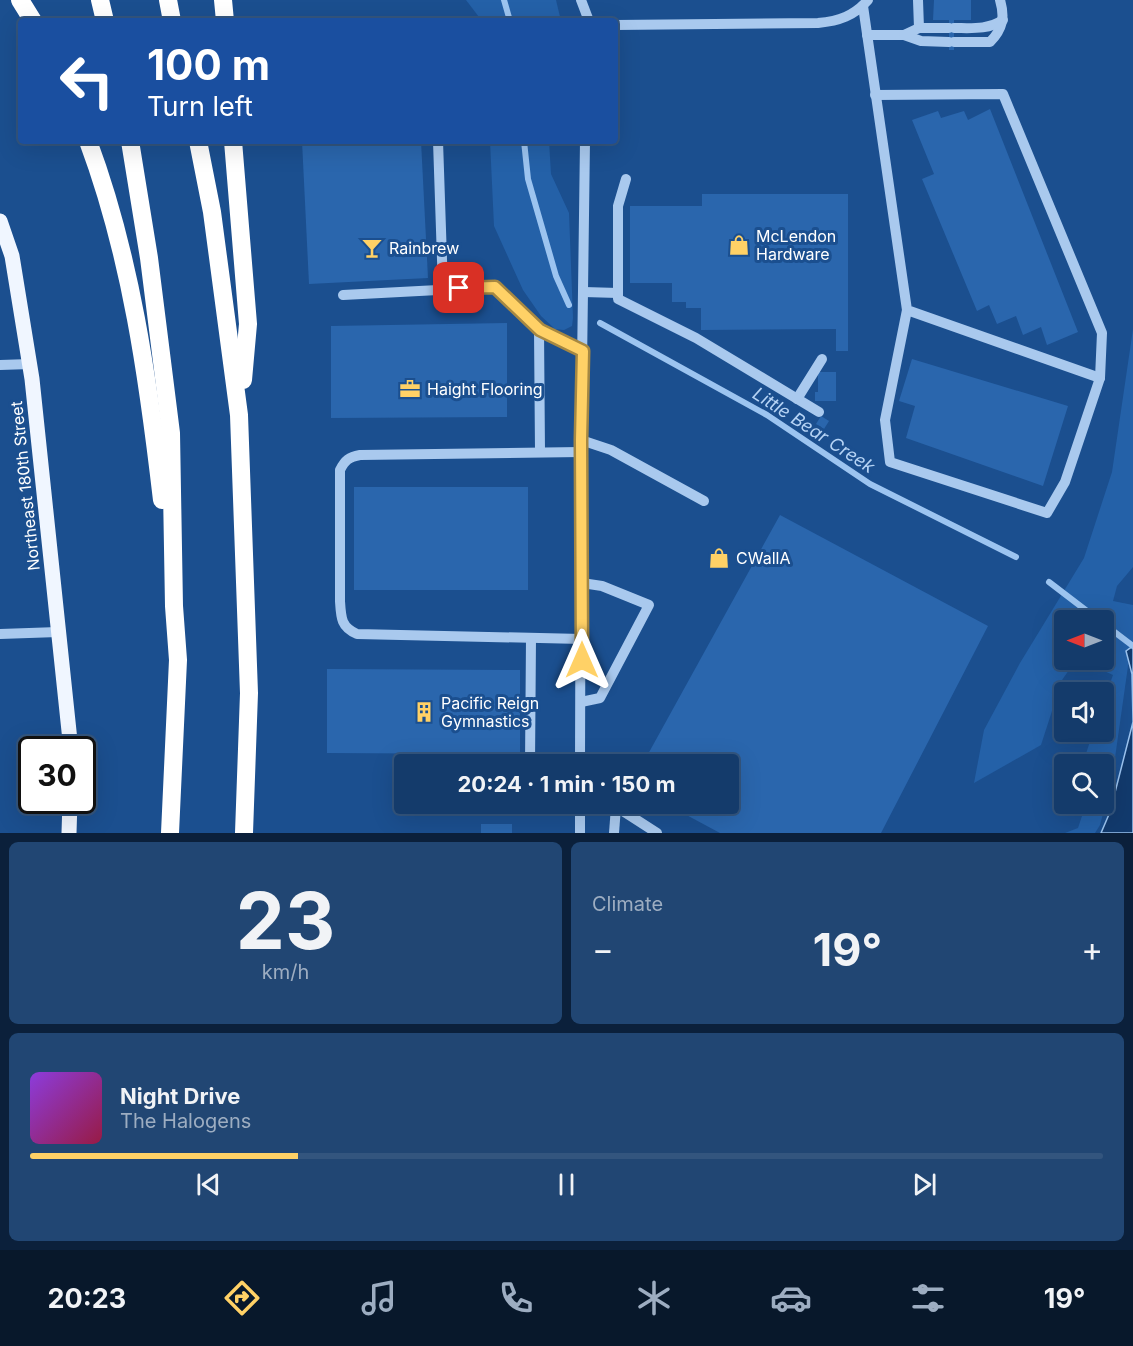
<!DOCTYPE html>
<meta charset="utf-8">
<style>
:root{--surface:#143b6b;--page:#214673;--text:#f1f3f6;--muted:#9dadc1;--line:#33557e;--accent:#ffd166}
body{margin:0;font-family:Inter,sans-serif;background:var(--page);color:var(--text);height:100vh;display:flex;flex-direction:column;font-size:22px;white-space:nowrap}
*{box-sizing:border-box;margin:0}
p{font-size:20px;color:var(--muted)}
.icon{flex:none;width:33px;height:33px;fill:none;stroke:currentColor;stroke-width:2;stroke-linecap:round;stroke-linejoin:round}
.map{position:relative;height:833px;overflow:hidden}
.side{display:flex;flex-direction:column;gap:9px;padding:9px;background:#0b203b;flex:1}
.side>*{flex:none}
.hud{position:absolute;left:18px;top:18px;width:600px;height:126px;border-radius:6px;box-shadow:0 6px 24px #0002,0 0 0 2px var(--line);background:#1a4fa0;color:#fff;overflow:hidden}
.needle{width:39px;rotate:270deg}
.buttons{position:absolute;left:1054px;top:610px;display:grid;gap:12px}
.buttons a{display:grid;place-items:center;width:60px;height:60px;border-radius:6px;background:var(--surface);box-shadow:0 6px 24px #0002,0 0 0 2px var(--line);font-size:30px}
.speed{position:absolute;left:18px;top:736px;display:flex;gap:12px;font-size:30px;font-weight:700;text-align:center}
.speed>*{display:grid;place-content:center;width:78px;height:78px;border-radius:50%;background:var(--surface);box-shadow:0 6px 24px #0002,0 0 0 2px var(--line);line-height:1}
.speed .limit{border:3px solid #111;border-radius:9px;background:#fff;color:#111}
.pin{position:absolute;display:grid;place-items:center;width:51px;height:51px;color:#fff;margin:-26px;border-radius:12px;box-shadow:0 3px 9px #0006}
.me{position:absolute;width:66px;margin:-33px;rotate:0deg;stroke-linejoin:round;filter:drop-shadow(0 0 4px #0008)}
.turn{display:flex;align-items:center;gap:21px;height:126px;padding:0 30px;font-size:27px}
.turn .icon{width:78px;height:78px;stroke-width:2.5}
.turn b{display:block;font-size:42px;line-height:51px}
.big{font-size:45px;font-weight:700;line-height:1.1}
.side .card{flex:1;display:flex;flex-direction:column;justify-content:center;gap:9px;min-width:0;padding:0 21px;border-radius:9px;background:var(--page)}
.side .dial{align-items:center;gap:0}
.dial b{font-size:78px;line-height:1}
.song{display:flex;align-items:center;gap:18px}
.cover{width:72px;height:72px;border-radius:9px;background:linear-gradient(135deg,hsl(270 70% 55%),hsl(340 70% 35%))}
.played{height:6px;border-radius:3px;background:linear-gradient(90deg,var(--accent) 25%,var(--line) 25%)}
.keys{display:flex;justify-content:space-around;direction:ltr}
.heat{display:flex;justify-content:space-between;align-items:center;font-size:33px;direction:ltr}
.side .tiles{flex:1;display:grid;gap:9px;grid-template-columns:1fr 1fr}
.card:last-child{grid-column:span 2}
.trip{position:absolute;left:394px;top:754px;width:345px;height:60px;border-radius:6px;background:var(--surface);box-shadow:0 6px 24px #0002,0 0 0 2px var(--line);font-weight:700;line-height:60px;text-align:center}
.dock{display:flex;height:96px;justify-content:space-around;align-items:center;background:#08182b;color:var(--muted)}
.dock .icon{width:42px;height:42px}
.dock .active{color:var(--accent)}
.dock b{font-size:27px;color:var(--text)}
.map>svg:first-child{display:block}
</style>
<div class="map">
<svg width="1133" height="833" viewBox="0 0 1133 833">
<rect width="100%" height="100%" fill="#1b4f8f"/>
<g fill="#2461a8">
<polygon points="466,0 556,0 561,21 482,21"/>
<polygon points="490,141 549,141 551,174 569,213 573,318 572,326 564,330 555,329 541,316 523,290 494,226"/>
<polygon points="1133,329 1133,567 1117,586 1113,601 1133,605 1133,654 1129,659 1112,779 1100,825 1095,833 1065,833 1078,828 1086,804 1104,804 1104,765 1083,765 1083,763 1093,732 1104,732 1104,700 1113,675 1080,660 1104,660 1104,621 1065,621 1065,660 1076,660 1062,680 1041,745 974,783 984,730 1020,663 1084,558 1112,472"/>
</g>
<polygon fill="#123a6d" stroke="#9cc4f0" stroke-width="1.5" points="1133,646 1133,833 1101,833 1110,812 1133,722 1132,674 1126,651"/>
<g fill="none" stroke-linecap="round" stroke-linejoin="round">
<g stroke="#9cc4f0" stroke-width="6">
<polyline points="504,0 510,21"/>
<polyline points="524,141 528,179 556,276 569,305"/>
<polyline points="600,323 767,415 870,484 1016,557"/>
<polyline points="1049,582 1100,621"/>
<polyline points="1104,624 1133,646"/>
</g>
</g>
<g fill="#2a66ad">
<polygon points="934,0 971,0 971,20 954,20 954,50 949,50 949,20 933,20"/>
<polygon points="990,109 1078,332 1047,345 1041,327 1023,335 1016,316 997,324 989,305 977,311 922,179 934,174 912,120 938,111 941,118 964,111 968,120"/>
<polygon points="302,141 421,141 428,278 309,284"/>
<polygon points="702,194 848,194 848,351 836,351 836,329 701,330 701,308 686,308 686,302 672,302 672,283 630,283 630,206 702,206"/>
<polygon points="507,323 507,417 331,418 331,326"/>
<polygon points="912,359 1068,406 1043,486 906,438 915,406 899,401"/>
<polygon points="818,372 836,372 836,401 815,401 815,392 818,392"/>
<polygon points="821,416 829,421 824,429 816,424"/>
<rect x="354" y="487" width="174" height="103"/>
<polygon points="780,515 988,626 881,833 720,833 666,804 729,804 729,765 642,765"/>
<polygon points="327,669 520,670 520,754 327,753"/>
<rect x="481" y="824" width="31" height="9"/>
</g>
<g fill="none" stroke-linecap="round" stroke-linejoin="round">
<g stroke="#a9c9ee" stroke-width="10">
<polyline points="581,0 589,21"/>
<polyline points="918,0 919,28"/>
<polyline points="863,6 907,310 1100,378"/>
<path d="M615 25 818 23C839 21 854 16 868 0"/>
<path d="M954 28C971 28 988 30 1003 20"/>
<polyline points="867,35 904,35 921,41 949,42"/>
<polyline points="904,35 919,28 949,28"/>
<path d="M954 42H990C1003 29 1005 17 1000 0"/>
<polyline points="875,95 1003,94 1102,333 1100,378 1065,482 1047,513 890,462 885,420 907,310"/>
<polyline points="438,141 443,289"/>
<polyline points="626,179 618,206 618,299 696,338 819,412"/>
<polyline points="584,292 618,293"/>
<polyline points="343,295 495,287 539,330 583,351"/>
<polyline points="539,330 540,452"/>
<polyline points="0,365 30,364"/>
<polyline points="797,399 822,359"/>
<polyline points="581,440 611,450 704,501"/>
<path d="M581 452 360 455C349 457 345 460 340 470V601C341 618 341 627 357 634L582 639"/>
<polyline points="0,634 58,632"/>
<polyline points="581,702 600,698 649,605 602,586 582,583"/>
<polyline points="530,765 531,638"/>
<polyline points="580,765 581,440 585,141"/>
<polyline points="612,804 657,833"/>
<polyline points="580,833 580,804"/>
<polyline points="614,833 616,807"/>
</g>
<g stroke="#f0f6ff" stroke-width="15">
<polyline points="0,221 12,256 32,379 71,750"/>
<polyline points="69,833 70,801"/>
</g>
<g stroke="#fff" stroke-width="18">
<polyline points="20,0 33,21"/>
<polyline points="100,0 105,21"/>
<polyline points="168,0 172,21"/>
<polyline points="223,0 225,21"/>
<path d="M88 141C131 256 148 379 162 500"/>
<polyline points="130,141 149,258 171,433 174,606 178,660 170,833"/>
<polyline points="198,141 212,212 239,415 249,693 244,833"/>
<polyline points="233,141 248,324 243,380"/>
</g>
</g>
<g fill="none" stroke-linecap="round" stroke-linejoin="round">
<g stroke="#a68842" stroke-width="15">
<polyline id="route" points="459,288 495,287 540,330 583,351 581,440 582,660"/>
</g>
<use href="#route" stroke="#ffd166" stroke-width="10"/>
</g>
<defs>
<g id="shop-bare" transform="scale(1.62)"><path d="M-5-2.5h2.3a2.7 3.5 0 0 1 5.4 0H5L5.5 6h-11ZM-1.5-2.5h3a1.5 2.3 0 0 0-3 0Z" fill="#ffd166" stroke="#1b4f8f" stroke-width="2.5" paint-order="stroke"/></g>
<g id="bar-bare" transform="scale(1.62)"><path d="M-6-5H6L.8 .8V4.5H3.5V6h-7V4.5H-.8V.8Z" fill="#ffd166" stroke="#1b4f8f" stroke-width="2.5" paint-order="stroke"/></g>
<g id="office-bare" transform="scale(1.62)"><path d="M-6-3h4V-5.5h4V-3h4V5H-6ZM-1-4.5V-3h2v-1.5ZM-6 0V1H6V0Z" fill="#ffd166" stroke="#1b4f8f" stroke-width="2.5" paint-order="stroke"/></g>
<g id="building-bare" transform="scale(1.62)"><path d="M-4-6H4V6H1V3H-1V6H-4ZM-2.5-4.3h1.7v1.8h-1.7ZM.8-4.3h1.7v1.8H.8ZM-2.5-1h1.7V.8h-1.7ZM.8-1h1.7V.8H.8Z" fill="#ffd166" stroke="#1b4f8f" stroke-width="2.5" paint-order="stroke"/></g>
</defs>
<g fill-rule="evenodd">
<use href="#shop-bare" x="739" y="245"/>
<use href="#bar-bare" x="372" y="248"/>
<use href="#office-bare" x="410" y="389"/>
<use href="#shop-bare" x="719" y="558"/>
<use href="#building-bare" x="424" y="712"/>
</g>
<g text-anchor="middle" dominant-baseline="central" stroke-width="6" stroke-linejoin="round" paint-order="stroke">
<g font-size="16" fill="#fff" stroke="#1b4f8f" text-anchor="start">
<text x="756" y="236">McLendon<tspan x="756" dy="18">Hardware</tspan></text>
<text x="389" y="248">Rainbrew</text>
<text x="427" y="389">Haight Flooring</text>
<text x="736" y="558">CWallA</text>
<text x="441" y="703">Pacific Reign<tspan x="441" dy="18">Gymnastics</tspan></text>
</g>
<g font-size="16" fill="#fff" stroke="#1b4f8f">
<text transform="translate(25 486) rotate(-96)">Northeast 180th Street</text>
</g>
<g font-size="18" font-style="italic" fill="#b5d3f5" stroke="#1b4f8f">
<text transform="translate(814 430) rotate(33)">Little Bear Creek</text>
</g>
</g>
</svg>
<div class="buttons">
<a><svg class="needle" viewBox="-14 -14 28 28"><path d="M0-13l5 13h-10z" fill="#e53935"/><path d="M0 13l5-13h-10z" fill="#9dadc1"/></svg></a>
<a><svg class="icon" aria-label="sound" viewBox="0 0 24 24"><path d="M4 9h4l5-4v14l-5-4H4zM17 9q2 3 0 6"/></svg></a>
<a><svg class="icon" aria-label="search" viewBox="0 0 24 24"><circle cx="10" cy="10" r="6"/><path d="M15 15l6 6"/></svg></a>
</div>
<div class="speed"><div class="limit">30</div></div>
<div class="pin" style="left:459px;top:288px;background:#d93025"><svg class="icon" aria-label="arrive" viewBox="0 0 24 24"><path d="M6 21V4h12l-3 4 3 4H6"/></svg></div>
<svg class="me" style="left:582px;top:660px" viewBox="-20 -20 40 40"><path d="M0-17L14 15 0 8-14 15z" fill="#ffd166" stroke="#fff" stroke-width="4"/></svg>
<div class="trip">20:24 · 1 min · 150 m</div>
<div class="hud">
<div class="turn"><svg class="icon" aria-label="left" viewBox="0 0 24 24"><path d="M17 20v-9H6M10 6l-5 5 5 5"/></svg><div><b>100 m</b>Turn left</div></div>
</div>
</div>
<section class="side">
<div class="tiles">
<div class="card dial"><b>23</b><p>km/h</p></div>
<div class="card"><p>Climate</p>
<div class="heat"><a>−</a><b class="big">19°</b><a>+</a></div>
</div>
<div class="card">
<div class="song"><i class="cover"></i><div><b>Night Drive</b><p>The Halogens</p></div></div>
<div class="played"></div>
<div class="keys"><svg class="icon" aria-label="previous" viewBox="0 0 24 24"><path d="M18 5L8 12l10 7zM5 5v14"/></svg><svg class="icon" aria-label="pause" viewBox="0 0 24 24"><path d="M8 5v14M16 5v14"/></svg><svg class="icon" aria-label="next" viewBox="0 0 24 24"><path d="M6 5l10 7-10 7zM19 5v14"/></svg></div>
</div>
</div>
</section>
<nav class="dock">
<b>20:23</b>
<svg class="icon active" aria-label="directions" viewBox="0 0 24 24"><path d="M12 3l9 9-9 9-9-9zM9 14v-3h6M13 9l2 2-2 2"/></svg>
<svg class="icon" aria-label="music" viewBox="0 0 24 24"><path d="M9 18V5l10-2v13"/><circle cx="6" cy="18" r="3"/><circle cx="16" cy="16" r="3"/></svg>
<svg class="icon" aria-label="phone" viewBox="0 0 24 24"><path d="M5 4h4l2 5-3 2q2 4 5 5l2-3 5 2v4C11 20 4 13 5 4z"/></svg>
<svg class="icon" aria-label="climate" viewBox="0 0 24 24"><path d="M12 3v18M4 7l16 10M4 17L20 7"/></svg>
<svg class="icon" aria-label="car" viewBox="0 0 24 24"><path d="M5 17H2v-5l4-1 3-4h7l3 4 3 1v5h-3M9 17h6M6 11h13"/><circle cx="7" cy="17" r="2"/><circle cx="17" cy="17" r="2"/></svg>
<svg class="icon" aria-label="filters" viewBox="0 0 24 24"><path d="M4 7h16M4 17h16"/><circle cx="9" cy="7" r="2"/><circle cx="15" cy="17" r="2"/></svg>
<b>19°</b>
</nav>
